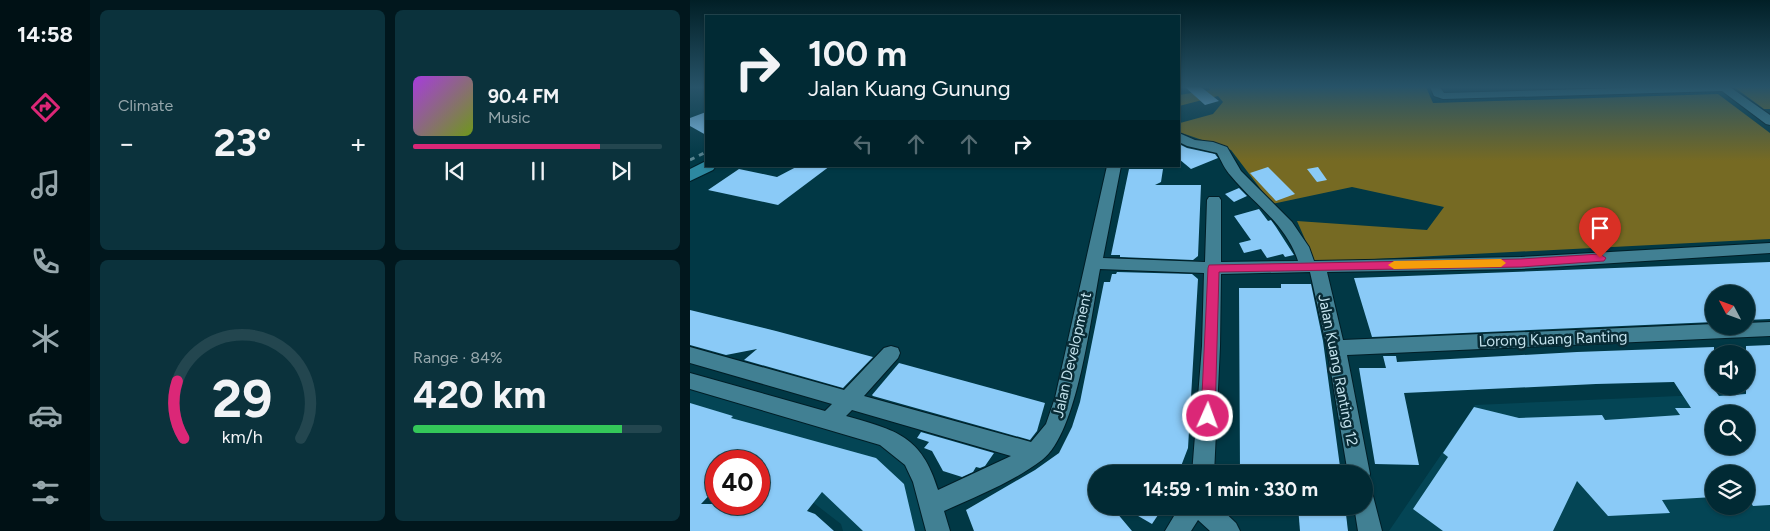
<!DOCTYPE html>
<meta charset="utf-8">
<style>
:root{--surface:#012a34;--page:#0b323c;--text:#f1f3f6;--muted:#96a7ac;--line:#23464f;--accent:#db2777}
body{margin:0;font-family:Figtree,sans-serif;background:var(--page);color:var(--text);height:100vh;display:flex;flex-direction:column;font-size:19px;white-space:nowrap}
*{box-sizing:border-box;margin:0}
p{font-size:16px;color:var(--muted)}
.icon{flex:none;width:28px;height:28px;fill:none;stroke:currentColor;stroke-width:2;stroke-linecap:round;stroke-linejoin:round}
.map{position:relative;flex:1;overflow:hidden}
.side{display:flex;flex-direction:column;gap:10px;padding:10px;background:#01171d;width:600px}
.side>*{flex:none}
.top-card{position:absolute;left:15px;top:15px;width:475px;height:152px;border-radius:0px;box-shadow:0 1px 4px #0004,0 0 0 1px var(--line);background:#012a34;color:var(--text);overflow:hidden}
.needle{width:32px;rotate:311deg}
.buttons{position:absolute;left:1015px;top:285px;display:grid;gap:10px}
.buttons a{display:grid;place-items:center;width:50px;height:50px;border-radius:50%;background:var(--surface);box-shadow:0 1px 4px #0004,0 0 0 1px var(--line);font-size:25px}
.speed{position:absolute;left:15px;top:450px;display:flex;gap:10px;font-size:25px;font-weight:700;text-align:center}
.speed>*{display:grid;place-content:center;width:65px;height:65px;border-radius:50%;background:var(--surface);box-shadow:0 1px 4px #0004,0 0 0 1px var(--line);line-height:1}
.speed .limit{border:8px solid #d22;background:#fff;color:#111}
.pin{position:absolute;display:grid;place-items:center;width:42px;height:42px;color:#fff;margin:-51px -21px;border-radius:50% 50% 50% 0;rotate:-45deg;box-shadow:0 0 5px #0007}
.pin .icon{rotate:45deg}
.me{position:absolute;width:55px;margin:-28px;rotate:2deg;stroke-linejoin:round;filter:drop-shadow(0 0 4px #0008)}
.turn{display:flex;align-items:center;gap:18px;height:105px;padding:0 20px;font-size:22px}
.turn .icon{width:65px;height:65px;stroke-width:2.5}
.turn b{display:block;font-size:35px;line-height:42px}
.lanes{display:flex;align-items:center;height:48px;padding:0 20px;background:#0003;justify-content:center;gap:25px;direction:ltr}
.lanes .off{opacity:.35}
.big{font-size:38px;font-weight:700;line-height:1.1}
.side .widget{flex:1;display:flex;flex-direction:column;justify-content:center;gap:8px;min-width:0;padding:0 18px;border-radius:8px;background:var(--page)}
.side .dial{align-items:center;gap:0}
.dial svg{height:130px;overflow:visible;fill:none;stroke:var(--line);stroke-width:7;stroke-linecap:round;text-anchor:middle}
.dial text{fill:var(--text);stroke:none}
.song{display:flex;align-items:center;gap:15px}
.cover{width:60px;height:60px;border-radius:8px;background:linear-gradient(135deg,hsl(280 70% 55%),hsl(80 70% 35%))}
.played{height:5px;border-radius:2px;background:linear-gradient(90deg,var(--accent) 75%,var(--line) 75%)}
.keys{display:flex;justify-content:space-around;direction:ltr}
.heat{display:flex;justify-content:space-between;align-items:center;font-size:28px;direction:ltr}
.charge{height:8px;border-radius:4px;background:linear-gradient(90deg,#34c759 84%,var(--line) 0)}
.side .tiles{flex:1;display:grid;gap:10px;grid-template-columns:repeat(2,1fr)}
.trip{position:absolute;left:398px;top:465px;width:285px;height:50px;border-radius:25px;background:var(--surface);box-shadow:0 1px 4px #0004,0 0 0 1px var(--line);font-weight:700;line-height:50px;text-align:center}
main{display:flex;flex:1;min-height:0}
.menu{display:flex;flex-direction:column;width:90px;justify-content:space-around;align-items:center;background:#001115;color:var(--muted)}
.menu .icon{width:35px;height:35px}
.menu .selected{color:var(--accent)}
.menu b{font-size:22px;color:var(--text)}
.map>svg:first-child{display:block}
</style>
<main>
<nav class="menu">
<b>14:58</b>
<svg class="icon selected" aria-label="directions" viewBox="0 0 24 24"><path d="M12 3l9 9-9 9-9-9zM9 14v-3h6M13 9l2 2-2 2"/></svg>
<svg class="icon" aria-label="music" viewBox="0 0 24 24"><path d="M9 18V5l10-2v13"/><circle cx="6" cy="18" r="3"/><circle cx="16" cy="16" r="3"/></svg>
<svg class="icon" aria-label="phone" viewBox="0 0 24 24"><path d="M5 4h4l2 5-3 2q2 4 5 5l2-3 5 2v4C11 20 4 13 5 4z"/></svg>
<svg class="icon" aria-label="climate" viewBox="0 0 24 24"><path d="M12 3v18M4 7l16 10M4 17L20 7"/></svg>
<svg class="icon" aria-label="car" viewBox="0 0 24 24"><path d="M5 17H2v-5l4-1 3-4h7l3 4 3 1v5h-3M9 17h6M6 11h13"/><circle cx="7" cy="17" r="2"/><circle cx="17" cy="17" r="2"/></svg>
<svg class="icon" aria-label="filters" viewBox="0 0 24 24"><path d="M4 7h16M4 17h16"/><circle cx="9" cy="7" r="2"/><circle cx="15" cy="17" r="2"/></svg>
</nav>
<section class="side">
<div class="tiles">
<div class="widget"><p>Climate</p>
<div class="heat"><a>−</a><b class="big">23°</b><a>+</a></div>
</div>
<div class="widget">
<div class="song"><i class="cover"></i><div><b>90.4 FM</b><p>Music</p></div></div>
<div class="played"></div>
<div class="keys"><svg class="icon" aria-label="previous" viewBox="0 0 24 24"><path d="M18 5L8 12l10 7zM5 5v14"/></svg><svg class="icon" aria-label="pause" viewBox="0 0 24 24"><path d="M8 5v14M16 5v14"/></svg><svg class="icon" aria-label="next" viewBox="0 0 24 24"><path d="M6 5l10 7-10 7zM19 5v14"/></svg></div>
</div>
<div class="widget dial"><svg viewBox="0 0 100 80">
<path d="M14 69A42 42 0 1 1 86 69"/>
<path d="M14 69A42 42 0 0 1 10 34" stroke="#db2777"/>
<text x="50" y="56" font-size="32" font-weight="700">29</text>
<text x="50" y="72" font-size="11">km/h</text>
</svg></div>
<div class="widget"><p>Range · 84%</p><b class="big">420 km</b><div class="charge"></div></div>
</div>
</section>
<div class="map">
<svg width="1080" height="531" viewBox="0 0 1080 531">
<rect width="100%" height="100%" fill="#013845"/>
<g fill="#044555" fill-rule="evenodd">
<polygon points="0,390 188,444 214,463 226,488 236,531 153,531 151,524 116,497 69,482 69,461 26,461 26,469 0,461"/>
<path d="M1080 392V531H699L785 405ZM1024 414H1056V446H1024ZM1024 474H1056V506H1024Z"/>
</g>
<g fill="#766a23">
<polygon points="518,87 736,87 743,103 1028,94 1080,133 1080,239 625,262 607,221 737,230 754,207 662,187 582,204 541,150 489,132 490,123 523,114 533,102 528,96 489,106 489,95 520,90"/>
<polygon points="1044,87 1080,87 1080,109 1074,109"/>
</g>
<g fill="#8acaf7" fill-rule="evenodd">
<polygon points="495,87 511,87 529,101 515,105"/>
<polygon points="16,112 16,135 0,126 0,118"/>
<polygon points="489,144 497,148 525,154 528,158 501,169 489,159"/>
<polygon points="108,166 140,166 88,205 18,190 49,169 87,177"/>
<polygon points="578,167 605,194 586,201 560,173"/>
<polygon points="628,167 637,180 627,182 617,169"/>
<polygon points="439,169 473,169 471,182 465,185 511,185 508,256 503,260 430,257 430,255 421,255"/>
<polygon points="549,188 557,196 544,202 535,194"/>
<polygon points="569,209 578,221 581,220 586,227 604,255 595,257 593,254 577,258 571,249 554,253 549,243 561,240 544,216"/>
<polygon points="1080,262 1080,319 1056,320 1056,294 1024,294 1024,322 682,337 664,278"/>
<polygon points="427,272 502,274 508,279 498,448 488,474 406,474 406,506 421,506 442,531 284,531 276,510 345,470 369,453 382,427 390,402 414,282 420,282 422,274 426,274"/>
<polygon points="591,284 621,284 633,341 651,474 550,474 549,288 591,288"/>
<polygon points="0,310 86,331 183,357 153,388 54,360 67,349 36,355 0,345"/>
<path d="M1080 345V505L1063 506 1056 495V474H1024V497L972 500 980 513 918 516 887 481 863 531H753L723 509 758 457 753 453 784 407 829 418 912 415 915 420 990 415 985 408H1001L984 382 906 384 714 393 729 465 685 464 669 368H696L693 356H706L707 362 887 352 1024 347V389L1029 396 1056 394V346ZM1024 414H1056V446H1024Z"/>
<polygon points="209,363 355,403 347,431 340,440 183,396 182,395"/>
<path d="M0 403 43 416 41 418 186 458 214 484 225 531H173L132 492 117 511 125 514 144 531H0ZM26 461H69V504H11L26 488Z"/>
<polygon points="231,432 304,453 295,466 290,468 286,467 283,472 272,477 253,471 242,451 234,448 239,442 227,438"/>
<polygon points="431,506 474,506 462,524"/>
<polygon points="608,506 655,506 658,531 610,531"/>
</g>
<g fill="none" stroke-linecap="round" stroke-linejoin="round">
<g stroke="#001e27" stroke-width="2">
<g id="minor">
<polygon points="740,87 750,87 754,93 967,87 1040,87 1080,115 1080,125 1076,124 1032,91 753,99 744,96"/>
<path d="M489 133 505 140 523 142 537 147 551 171 602 222 619 247 624 261 831 257 1080 243V253L831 269 637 272 653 340 1024 324V326H1056V323L1080 322V336L657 355 680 474 677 481 674 483V474H658L637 348 620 272 531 274 530 346 524 474H502L512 346 514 273 410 269C401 315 388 433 352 460 323 482 287 496 254 511L260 531H236L223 482 215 465 190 445 0 389V373L135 411 142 404 0 363V347L154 390 194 348 201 346 208 348 210 353 208 358 174 396 341 442 356 424 365 398 417 166H431L413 258 515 262 517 200 519 197H529L531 200V262L608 261C596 224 565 205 541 176 535 170 531 160 527 153L497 146 489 142ZM162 410 321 456 248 490C232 436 206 430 156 416Z"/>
<polygon points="674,489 682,492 692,531 668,531 664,506 674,506"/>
<polygon points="490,506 528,506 546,523 550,531 520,531 508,520 501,531 475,531"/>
</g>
</g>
<g stroke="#001e27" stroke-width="2">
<polygon id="major" points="16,161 16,166 26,166 23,170 0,181 0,169"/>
</g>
<use href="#minor" fill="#418093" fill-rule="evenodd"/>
<use href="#major" fill="#2d89a1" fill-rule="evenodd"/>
<polyline stroke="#598591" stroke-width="3" stroke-dasharray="5 5" stroke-linecap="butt" points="0,160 16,152"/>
</g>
<linearGradient id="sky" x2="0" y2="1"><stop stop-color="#011f26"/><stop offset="0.54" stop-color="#275368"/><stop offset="1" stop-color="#275368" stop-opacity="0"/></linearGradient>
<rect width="1080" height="161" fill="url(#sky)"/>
<polygon fill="#db2777" stroke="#8e194d" points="910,254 916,258 914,261 831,267 529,272 525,416 523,421 518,423 513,421 511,416 518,268 519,265 831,259"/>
<polygon fill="#f59e0b" points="811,259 816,263 811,267 704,269 698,265 704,261"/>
<g text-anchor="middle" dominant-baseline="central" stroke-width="5" stroke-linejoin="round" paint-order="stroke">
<g font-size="15" fill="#c3e1ec" stroke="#092c36">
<text transform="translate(863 339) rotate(-2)">Lorong Kuang Ranting</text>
<text transform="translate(382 355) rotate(-77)">Jalan Development</text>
<text transform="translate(648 370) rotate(79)">Jalan Kuang Ranting 12</text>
</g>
</g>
</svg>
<div class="buttons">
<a><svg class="needle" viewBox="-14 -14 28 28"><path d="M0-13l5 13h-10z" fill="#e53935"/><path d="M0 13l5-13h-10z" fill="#96a7ac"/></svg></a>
<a><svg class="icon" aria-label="sound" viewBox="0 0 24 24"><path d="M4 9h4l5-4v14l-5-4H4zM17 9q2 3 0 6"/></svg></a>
<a><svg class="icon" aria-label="search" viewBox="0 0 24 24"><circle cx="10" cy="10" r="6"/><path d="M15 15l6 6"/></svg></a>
<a><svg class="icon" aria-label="layers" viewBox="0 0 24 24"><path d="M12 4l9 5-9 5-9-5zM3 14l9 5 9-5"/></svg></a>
</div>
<div class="speed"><div class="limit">40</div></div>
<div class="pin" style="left:910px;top:258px;background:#d93025"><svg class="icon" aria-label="arrive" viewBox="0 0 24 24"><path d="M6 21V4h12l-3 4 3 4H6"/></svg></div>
<svg class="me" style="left:518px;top:416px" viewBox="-20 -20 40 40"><circle r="17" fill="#db2777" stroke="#fff" stroke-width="3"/><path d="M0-11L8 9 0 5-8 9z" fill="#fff"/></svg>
<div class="trip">14:59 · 1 min · 330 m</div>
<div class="top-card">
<div class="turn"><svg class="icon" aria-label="right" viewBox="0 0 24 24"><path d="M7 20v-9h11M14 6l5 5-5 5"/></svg><div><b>100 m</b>Jalan Kuang Gunung</div></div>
<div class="lanes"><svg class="icon off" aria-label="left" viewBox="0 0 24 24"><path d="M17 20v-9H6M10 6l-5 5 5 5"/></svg><svg class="icon off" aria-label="ahead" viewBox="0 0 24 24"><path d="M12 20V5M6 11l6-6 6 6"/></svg><svg class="icon off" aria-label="ahead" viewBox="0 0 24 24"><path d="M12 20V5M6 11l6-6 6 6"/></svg><svg class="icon" aria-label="right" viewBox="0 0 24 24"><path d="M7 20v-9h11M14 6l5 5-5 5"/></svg></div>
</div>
</div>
</main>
